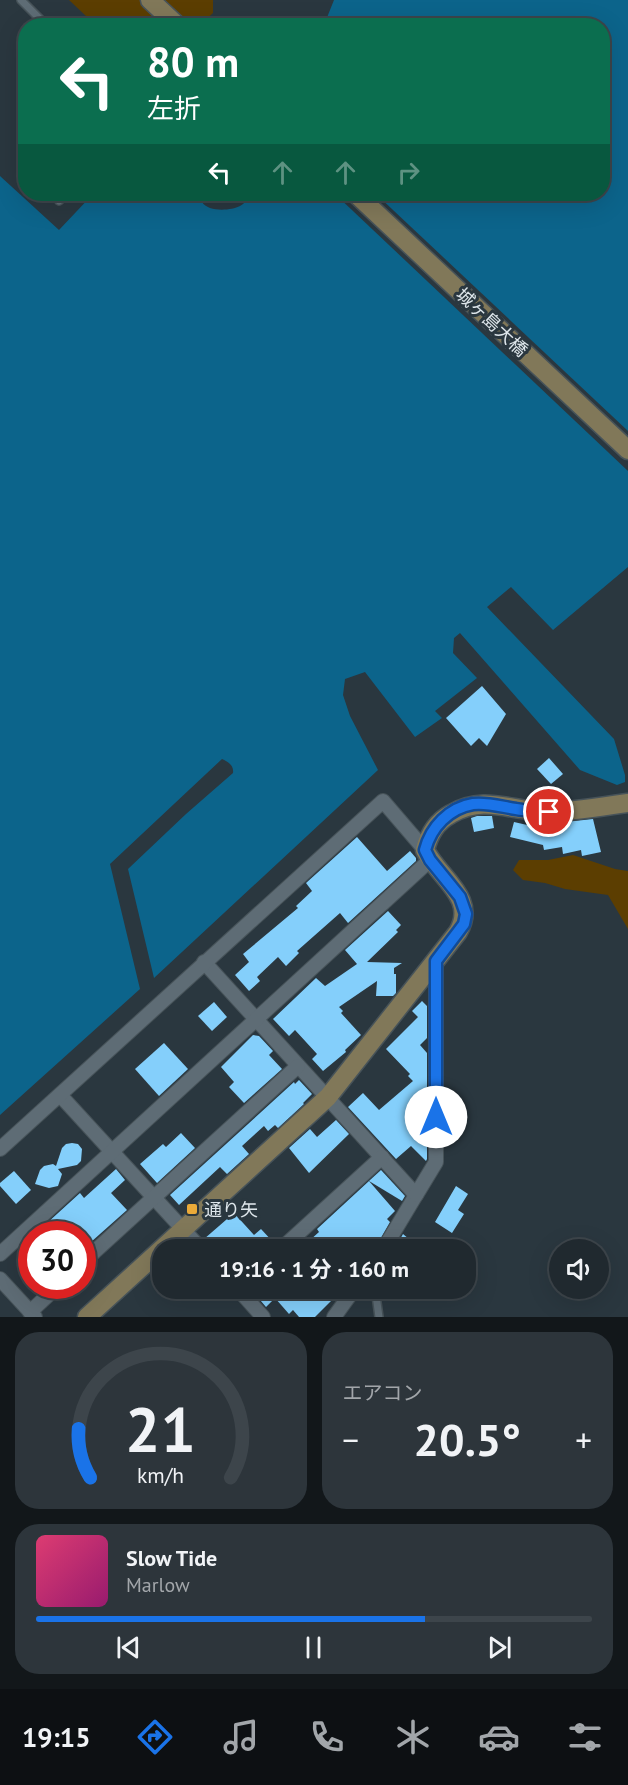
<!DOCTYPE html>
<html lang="ja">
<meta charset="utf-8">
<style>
:root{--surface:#20292f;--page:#2d353b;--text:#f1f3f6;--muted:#a2a6aa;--line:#3d454b;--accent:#1a73e8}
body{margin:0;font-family:"PT Sans","Noto Sans JP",sans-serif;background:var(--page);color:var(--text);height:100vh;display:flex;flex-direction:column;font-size:22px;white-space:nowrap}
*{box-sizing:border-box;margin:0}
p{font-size:20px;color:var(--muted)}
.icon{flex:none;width:33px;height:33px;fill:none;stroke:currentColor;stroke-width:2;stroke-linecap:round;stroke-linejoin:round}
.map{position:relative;height:1317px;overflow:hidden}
.sheet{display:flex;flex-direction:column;gap:15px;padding:15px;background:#12171a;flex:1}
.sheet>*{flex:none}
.banner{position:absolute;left:18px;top:18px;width:592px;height:183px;border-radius:24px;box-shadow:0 6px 24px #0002,0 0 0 2px var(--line);background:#0b6e4f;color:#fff;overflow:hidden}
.fabs{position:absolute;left:549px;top:1239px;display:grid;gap:12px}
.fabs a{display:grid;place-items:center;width:60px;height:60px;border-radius:50%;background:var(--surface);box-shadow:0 6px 24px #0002,0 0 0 2px var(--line);font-size:30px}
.speed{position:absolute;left:18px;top:1221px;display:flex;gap:12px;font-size:30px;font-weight:700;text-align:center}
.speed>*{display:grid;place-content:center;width:78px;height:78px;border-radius:50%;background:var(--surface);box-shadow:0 6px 24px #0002,0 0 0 2px var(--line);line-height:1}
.speed .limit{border:9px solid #d22;background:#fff;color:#111}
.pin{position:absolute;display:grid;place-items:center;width:51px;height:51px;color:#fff;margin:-26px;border:3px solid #fff;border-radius:50%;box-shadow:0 2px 6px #0007}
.me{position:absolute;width:66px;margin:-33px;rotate:0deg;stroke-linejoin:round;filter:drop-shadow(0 0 4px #0008)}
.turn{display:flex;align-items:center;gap:21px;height:126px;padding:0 30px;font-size:27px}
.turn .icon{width:78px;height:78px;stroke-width:2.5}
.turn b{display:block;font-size:42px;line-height:51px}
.lanes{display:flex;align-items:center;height:57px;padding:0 30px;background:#0003;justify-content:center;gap:30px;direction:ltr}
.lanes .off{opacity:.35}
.big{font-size:45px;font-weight:700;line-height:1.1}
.sheet .widget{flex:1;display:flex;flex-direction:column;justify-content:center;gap:9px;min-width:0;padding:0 21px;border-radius:24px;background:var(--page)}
.sheet .dial{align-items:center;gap:0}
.dial svg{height:156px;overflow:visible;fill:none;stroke:var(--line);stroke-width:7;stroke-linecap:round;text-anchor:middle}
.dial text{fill:var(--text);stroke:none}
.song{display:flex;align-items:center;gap:18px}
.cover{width:72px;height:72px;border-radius:9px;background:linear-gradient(135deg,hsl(340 70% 55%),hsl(320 70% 35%))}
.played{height:6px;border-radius:3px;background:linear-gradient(90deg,var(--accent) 70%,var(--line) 70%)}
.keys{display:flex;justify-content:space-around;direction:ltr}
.heat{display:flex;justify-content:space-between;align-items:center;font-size:33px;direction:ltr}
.sheet .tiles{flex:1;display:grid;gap:15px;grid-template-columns:1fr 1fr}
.widget:last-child{grid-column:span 2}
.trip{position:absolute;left:152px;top:1239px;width:324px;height:60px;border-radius:24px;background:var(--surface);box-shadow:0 6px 24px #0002,0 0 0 2px var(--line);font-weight:700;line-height:60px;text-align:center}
.tabs{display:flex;height:96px;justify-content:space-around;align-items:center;background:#0d1013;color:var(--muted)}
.tabs .icon{width:42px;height:42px}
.tabs .on{color:var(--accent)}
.tabs b{font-size:27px;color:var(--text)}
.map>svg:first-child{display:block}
</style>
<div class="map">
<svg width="628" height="1317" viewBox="0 0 628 1317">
<rect width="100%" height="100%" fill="#2a373f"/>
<g fill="#5c3e01">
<polygon points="69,0 213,0 213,13 200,25 92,25 86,16"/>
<polygon points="573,855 615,869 628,871 628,929 608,895 565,889 545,883 523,880 513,870 519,860 548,860"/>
</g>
<path fill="#0c648b" d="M334 0H628V567L553 630 511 587 487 607 614 739 625 775V782L617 785 580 770 460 633 454 638 453 653 477 678 435 711 442 718 415 737 365 672 345 679 343 695 350 716 378 770 154 978 128 869 186 814 233 773C234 765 228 762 222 759L110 864 140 989 0 1115V176L59 230 93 194H203L202 202C208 212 230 211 240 206 246 203 247 198 249 194H603V26L324 25Z"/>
<polygon fill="#2a373f" points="335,194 376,194 628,431 628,471"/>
<g fill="#84cffb">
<polygon points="482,686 506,714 487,746 479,738 471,746 446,718"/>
<polygon points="549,758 563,774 551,784 537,769"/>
<polygon points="477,816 492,816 494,828 474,832 471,818"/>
<polygon points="593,819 601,852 582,856 581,850 563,854 562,847 544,850 543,845 510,837 514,822 558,832 556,823"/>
<polygon points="357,837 387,871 410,851 416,858 416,861 348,923 340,913 297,951 299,953 286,966 278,957 257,977 260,981 249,991 235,975 249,962 243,954 298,908 296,906 312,891 306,883"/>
<polygon points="388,911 401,925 396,930 398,932 367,962 402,963 394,968 394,974 396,974 396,993 393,996 376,996 377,981 339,1007 343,1011 341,1013 361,1035 345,1050 346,1052 323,1071 312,1059 317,1054 295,1030 289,1036 273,1019 316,978 325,986 357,964 345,950"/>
<polygon points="422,1001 427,1006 427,1038 420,1045 427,1053 427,1095 425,1097 427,1103 416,1113 427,1126 425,1131 427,1133 427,1159 426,1161 411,1146 396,1159 348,1107 363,1093 379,1110 413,1081 408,1076 410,1074 386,1049 418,1017 412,1011"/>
<polygon points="214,1002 227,1017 212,1031 198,1016"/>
<polygon points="253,1035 259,1036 273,1051 269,1055 282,1069 244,1103 229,1087 234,1082 221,1067"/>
<polygon points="164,1043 188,1069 159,1096 135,1069"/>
<polygon points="299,1080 312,1094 303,1103 304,1104 278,1128 275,1125 268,1131 264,1126 242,1146 249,1154 227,1174 220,1167 179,1205 170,1195 294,1082 295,1084"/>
<polygon points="336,1120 349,1134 309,1173 289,1148 310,1129 317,1137"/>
<polygon points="181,1133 195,1148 157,1183 140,1164 163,1144 166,1147"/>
<polygon points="72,1143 78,1144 82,1149 81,1161 77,1165 58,1169 62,1174 58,1186 49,1188 35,1184 40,1170 44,1166 53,1164 56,1166 62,1148 66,1144"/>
<polygon points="116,1169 125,1180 111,1193 127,1210 82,1250 82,1234 35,1234 80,1193 84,1198"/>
<polygon points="381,1170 405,1196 402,1201 369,1181"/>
<polygon points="14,1171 31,1190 16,1204 0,1186 0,1183"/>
<polygon points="369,1181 395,1211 387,1219 390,1222 374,1250 299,1250 319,1232 317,1229"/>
<polygon points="456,1186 468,1194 458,1210 464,1214 452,1233 435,1222"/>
<polygon points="234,1213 254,1235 261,1229 274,1243 271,1250 211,1250 204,1239"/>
<polygon points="403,1234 422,1250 394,1250"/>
<polygon points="262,1288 344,1288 315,1317 299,1317 293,1310 289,1314 275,1298 266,1307 255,1294"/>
</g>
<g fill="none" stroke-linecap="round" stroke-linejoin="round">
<g stroke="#475359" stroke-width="10">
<g id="lane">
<polyline points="21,0 47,26"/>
<polyline points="59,201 66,194"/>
<polyline points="375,1288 379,1317"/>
</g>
</g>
<g stroke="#475359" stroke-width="16">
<g id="street">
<polyline points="204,962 416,1195 383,1250"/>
<polyline points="60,1095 202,1250"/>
<polyline points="0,1149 383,801 425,850"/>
<polyline points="416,1195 436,1162 436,961"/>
<polyline points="280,1250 382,1157"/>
<polyline points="0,1254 430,860"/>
<polyline points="82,1263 298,1066"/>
<polyline points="0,1279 35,1317"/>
<polyline points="237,1288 263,1317"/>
<polyline points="30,1312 58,1286"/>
<polyline points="334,1317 355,1288"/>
</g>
</g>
<g stroke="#475359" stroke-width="21">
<g id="secondary">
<polyline points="150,0 178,26"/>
<polyline points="356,194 628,450"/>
<path d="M87 1317 328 1097 458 932C478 898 439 878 425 850 429 834 436 822 451 814 486 794 511 812 550 812 576 811 602 807 628 803"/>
</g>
</g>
<use href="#lane" stroke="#5e6c75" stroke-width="7"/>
<use href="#street" stroke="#5e6c75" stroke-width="14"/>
<use href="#secondary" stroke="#817859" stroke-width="18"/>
</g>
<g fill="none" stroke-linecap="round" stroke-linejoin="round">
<g stroke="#114b97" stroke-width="15">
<path id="route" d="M436 1117V961L458 932 464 924 466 914 460 897 430 860 425 850C431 827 449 808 473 804 487 802 502 807 516 809 526 811 538 811 549 812"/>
</g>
<use href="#route" stroke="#1a73e8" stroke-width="10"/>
</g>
<rect fill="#eaaa39" stroke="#2a373f" stroke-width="2" x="186" y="1203" width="12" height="12" rx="3"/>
<g text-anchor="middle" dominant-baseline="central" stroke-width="6" stroke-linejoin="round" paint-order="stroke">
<g font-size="18" fill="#dee6eb" stroke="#2a373f">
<text transform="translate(492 322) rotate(43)">城ヶ島大橋</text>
</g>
<g font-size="18" fill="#dee6eb" stroke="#2a373f" text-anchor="start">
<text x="204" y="1209">通り矢</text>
</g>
</g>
</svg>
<div class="fabs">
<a><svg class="icon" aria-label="sound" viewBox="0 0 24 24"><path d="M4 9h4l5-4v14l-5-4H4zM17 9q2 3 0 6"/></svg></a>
</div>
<div class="speed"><div class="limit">30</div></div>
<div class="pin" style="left:549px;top:812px;background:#d93025"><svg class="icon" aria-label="arrive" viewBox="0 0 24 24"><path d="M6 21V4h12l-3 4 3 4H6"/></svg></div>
<svg class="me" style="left:436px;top:1117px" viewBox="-20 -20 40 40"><circle r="19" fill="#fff"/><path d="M0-13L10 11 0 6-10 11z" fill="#1a73e8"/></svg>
<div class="trip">19:16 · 1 分 · 160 m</div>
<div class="banner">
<div class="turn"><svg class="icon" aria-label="left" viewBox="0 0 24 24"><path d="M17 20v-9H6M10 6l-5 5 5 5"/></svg><div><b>80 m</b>左折</div></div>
<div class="lanes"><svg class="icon" aria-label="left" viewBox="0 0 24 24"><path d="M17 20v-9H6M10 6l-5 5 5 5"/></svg><svg class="icon off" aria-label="ahead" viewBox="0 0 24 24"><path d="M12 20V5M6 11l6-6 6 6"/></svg><svg class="icon off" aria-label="ahead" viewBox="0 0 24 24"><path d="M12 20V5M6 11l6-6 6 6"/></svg><svg class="icon off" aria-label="right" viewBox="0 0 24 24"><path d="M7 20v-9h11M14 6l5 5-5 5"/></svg></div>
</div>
</div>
<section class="sheet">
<div class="tiles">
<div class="widget dial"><svg viewBox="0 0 100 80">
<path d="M14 69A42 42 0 1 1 86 69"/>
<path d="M14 69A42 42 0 0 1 8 44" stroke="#1a73e8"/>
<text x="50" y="56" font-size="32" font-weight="700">21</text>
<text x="50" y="72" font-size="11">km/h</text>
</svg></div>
<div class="widget"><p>エアコン</p>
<div class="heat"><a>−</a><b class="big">20.5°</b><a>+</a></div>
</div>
<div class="widget">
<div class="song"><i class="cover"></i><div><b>Slow Tide</b><p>Marlow</p></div></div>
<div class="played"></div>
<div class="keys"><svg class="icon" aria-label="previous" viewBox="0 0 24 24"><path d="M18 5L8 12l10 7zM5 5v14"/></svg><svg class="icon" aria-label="pause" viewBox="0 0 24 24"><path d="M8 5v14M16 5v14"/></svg><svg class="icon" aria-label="next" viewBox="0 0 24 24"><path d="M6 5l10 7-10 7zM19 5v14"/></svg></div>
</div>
</div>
</section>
<nav class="tabs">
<b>19:15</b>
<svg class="icon on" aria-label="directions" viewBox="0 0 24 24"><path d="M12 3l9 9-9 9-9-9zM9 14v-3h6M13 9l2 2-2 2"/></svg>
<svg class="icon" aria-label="music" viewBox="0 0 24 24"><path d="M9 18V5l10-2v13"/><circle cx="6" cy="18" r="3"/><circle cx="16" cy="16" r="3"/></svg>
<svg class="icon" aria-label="phone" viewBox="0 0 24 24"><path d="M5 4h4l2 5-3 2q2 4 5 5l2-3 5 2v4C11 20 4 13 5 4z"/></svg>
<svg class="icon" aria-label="climate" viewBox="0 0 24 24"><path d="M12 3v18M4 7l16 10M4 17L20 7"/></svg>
<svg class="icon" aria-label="car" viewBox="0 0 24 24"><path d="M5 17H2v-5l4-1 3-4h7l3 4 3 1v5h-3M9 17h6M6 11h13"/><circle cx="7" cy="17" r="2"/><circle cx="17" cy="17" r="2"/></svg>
<svg class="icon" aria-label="filters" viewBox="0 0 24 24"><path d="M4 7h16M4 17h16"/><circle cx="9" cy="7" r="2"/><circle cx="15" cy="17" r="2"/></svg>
</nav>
